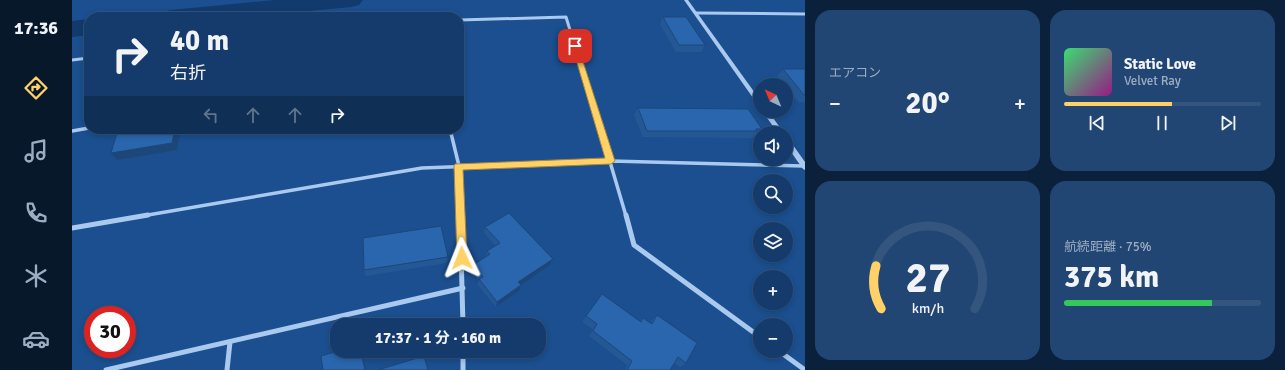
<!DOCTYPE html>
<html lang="ja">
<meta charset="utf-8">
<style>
:root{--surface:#143b6b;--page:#214673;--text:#f1f3f6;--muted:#9dadc1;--line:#33557e;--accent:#ffd166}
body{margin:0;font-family:Signika,"Noto Sans JP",sans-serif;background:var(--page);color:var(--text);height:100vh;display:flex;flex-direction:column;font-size:15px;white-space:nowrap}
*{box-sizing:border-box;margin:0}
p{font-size:13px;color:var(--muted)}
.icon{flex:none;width:22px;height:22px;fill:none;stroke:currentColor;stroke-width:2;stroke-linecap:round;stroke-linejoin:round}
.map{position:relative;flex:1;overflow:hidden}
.side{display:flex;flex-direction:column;gap:10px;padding:10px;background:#0b203b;width:480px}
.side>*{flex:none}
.hud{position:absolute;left:12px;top:12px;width:380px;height:122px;border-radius:16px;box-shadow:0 2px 6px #0003,0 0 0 1px var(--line);background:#143b6b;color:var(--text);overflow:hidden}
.needle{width:26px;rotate:316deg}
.tools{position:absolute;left:681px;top:78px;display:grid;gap:8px}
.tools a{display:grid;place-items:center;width:40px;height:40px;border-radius:50%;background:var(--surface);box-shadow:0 2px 6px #0003,0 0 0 1px var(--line);font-size:20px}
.speed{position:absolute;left:12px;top:306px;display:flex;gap:8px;font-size:20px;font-weight:700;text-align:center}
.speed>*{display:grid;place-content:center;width:52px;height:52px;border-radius:50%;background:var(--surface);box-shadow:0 2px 6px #0003,0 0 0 1px var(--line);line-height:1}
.speed .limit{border:6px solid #d22;background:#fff;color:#111}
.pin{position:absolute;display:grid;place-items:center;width:34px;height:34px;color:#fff;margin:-17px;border-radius:8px;box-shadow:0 2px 6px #0006}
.me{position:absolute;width:44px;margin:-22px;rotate:358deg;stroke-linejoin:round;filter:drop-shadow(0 0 3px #0008)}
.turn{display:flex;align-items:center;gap:14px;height:84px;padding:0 20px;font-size:18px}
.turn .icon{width:52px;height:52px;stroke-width:2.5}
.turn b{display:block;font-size:28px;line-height:34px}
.lanes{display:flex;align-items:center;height:38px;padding:0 20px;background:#0003;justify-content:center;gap:20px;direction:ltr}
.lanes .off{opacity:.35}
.big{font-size:30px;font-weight:700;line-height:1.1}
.side .tile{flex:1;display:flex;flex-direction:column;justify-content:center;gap:6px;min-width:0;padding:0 14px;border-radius:16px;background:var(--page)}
.side .dial{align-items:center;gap:0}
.dial svg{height:104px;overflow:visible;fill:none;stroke:var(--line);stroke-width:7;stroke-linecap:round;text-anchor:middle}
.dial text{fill:var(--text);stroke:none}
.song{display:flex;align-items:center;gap:12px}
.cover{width:48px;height:48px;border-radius:6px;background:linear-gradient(135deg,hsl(140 70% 55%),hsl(310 70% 35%))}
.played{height:4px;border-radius:2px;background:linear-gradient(90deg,var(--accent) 55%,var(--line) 55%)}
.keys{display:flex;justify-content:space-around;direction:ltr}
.heat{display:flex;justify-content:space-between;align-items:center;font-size:22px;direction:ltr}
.charge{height:6px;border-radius:3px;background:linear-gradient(90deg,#34c759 75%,var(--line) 0)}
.side .tiles{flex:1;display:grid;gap:10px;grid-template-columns:repeat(2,1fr)}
.trip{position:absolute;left:258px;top:318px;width:216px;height:40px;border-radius:16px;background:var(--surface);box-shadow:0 2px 6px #0003,0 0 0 1px var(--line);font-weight:700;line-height:40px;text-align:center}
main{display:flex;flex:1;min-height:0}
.dock{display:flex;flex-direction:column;width:72px;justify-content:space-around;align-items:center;background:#08182b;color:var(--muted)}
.dock .icon{width:28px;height:28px}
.dock .selected{color:var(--accent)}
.dock b{font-size:18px;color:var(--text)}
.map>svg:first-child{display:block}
</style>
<main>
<nav class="dock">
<b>17:36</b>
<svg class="icon selected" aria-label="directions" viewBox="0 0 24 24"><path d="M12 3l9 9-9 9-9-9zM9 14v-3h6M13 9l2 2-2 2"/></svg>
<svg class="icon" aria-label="music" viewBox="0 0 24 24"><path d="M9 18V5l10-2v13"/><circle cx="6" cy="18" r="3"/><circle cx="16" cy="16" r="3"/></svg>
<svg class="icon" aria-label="phone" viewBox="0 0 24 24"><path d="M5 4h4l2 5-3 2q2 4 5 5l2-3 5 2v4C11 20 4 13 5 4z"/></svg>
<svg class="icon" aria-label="climate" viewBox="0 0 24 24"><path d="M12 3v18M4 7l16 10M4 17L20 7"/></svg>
<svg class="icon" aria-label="car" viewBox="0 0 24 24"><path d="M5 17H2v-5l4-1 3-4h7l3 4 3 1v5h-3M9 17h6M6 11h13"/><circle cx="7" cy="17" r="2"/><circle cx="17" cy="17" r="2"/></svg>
</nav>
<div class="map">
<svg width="733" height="370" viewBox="0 0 733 370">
<rect width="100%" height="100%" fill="#1b4f8f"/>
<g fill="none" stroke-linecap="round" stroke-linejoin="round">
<g fill="#123a6d" fill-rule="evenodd">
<polygon points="203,0 291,0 287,5 279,7 175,17 87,17 90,12 99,10"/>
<polygon points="17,19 17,35 0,37 0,21"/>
</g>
<g stroke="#a9c9ee" stroke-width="3">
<polyline points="624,13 733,14"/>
<polyline points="387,20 494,17 518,95"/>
<polyline points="0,60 17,58"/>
</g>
<g stroke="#a9c9ee" stroke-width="3.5">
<polyline points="518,94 554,216"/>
<polyline points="378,129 387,166 388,216"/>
<polyline points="0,131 17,128"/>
<polyline points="70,216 350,168 539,161 732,166"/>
</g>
<g stroke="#a9c9ee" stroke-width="5">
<polyline points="388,215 391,325"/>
<polyline points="554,215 562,245 688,337"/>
<polyline points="0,228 76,215"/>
<polyline points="391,351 391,370"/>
<polyline points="707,351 733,370"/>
<polyline points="34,370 391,288"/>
<polyline points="155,370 158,342"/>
</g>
<g fill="#a9c9ee" fill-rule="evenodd">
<polygon points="612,0 616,0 688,100 688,106 686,105"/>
<polygon points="690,111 696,111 712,133 706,133"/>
<polygon points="714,138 716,138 733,162 733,170 731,169 714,145"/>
</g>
</g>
<g fill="#245895">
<polygon points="591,17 633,45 629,52 604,52 588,24"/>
<polygon points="711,69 733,69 733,102 726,102 714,87 714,85 713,85 705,76"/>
<polygon points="566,108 690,129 684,136 682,136 680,138 571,137 562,115"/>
<polygon points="413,227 481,259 478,265 449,285 447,291 424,307 406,285 407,279 400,271 401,265 414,257 415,251 424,246 412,233"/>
<polygon points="376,257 375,263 294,276 292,270"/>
<polygon points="530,294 567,321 571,318 578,323 580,320 585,315 614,363 608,367 602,363 598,370 553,370 555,365 517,336 521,329 510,322"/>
</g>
<g fill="#1d4779">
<polygon points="103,129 107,129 108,131 105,150 45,160 39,153"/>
<polygon points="481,259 478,265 445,288 446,282"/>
<polygon points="449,285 447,291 424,307 425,302"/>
<polygon points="289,351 290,351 294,370 293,370"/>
</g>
<g fill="#2a66ad" stroke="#1d4779">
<polygon points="591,17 614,17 633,45 607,45"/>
<polygon points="711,69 733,69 733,95 732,95"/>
<polygon points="566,108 676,109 690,129 684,129 685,131 575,131"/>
<polygon points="52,129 103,129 100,143 39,153 45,133 51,132"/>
<polygon points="437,213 481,259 446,282 449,285 425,302 407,279 411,277 401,265 418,254 415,251 428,243 413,227"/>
<polygon points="369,226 376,257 292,270 291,238"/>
<polygon points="530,294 569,322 571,318 580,324 585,315 625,343 614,363 606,357 598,370 555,370 560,361 521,331 525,324 514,316"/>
<polygon points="266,351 289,351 293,370 251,370 249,356"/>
<polygon points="352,356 356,370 306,370"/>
</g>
<polygon fill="#ffd166" stroke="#a68842" points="501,45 506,46 543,161 539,164 391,170 395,258 394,261 390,262 386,261 385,258 382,166 383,164 533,158 500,46"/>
</svg>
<div class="tools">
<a><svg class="needle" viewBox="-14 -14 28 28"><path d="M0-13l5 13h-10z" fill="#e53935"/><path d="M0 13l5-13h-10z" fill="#9dadc1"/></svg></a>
<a><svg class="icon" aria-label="sound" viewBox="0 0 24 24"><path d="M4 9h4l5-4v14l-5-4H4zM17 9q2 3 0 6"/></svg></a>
<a><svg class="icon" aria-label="search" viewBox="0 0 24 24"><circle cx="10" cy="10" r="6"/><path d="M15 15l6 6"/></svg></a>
<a><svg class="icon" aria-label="layers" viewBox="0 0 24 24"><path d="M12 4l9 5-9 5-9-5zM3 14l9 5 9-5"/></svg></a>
<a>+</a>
<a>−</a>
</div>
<div class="speed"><div class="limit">30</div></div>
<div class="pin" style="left:503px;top:46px;background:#d93025"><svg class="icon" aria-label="arrive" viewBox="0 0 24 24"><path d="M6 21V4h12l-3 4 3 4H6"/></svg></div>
<svg class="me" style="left:390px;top:258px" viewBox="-20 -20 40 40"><path d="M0-17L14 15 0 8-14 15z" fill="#ffd166" stroke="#fff" stroke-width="4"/></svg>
<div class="trip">17:37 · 1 分 · 160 m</div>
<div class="hud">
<div class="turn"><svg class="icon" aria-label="right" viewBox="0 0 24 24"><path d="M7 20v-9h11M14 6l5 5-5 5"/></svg><div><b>40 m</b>右折</div></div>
<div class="lanes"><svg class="icon off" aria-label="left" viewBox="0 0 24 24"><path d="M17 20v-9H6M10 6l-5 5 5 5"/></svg><svg class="icon off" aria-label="ahead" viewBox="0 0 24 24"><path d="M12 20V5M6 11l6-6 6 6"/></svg><svg class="icon off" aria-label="ahead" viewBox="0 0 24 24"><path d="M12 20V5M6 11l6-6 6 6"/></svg><svg class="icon" aria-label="right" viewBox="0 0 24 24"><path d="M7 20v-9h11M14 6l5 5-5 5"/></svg></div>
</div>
</div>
<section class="side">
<div class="tiles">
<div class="tile"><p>エアコン</p>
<div class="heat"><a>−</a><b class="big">20°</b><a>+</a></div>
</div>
<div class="tile">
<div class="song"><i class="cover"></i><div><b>Static Love</b><p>Velvet Ray</p></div></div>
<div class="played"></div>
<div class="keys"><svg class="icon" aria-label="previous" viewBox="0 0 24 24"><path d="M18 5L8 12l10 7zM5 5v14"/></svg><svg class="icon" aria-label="pause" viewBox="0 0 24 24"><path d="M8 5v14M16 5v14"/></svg><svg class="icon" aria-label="next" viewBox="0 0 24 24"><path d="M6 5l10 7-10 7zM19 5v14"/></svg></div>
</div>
<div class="tile dial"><svg viewBox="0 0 100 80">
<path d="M14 69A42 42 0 1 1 86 69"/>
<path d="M14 69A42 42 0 0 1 10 36" stroke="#ffd166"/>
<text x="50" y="56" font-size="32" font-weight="700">27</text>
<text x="50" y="72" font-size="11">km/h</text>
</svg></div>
<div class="tile"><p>航続距離 · 75%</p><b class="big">375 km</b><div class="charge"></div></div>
</div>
</section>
</main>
